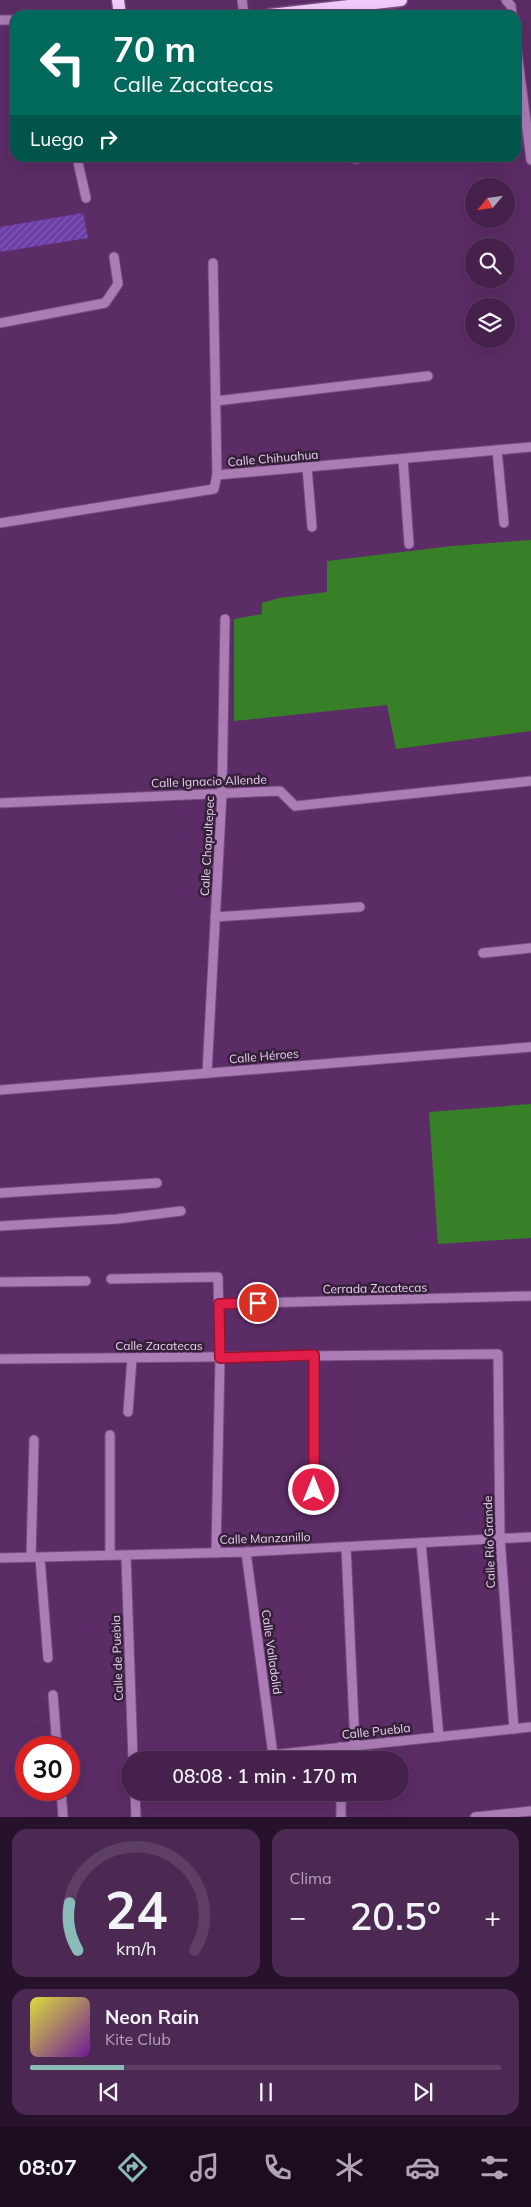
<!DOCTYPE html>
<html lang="es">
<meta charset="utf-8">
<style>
:root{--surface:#45214c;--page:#4c2953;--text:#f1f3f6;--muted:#b0a3b5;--line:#5d3e64;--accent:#8bbbb9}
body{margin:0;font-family:Mulish,sans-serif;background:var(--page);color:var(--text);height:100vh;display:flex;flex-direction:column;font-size:19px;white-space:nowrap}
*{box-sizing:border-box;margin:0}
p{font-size:16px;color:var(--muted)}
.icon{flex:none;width:28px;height:28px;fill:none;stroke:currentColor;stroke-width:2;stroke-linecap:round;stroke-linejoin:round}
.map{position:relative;height:1817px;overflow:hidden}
.sheet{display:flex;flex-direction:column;gap:12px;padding:12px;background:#26122a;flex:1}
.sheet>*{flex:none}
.banner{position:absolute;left:10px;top:10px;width:511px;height:152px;border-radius:15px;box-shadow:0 5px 20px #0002,0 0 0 1px var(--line);background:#00695c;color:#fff;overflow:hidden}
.needle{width:32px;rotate:241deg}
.fabs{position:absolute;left:465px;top:178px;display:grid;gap:10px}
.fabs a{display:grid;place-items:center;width:50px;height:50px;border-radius:50%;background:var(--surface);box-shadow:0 5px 20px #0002,0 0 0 1px var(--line);font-size:25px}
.speed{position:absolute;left:15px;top:1736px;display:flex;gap:10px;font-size:25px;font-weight:700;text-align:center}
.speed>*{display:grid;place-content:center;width:65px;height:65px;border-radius:50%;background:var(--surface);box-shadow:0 5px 20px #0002,0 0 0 1px var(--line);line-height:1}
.speed .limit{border:8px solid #d22;background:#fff;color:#111}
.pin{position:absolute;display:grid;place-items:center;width:42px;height:42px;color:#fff;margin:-21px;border:2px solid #fff;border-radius:50%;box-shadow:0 1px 5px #0007}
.me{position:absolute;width:55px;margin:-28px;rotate:0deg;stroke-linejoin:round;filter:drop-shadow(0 0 4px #0008)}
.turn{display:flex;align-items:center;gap:18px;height:105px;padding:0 20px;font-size:22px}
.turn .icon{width:65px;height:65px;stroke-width:2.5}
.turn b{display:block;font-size:35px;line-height:42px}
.then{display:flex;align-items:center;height:48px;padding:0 20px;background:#0003;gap:10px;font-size:19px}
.big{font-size:38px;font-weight:600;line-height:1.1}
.sheet .tile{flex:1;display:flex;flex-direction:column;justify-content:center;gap:8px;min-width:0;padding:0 18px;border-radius:15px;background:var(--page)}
.sheet .dial{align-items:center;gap:0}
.dial svg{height:130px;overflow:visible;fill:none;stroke:var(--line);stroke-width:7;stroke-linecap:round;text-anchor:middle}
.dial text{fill:var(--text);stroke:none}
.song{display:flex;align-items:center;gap:15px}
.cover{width:60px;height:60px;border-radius:8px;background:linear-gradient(135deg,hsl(60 70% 55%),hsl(280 70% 35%))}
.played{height:5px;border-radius:2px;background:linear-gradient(90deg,var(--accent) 20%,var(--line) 20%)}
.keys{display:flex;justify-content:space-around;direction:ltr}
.heat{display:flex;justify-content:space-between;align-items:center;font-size:28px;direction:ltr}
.sheet .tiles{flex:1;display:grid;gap:12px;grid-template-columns:1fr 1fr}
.tile:last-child{grid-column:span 2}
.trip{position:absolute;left:121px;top:1751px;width:288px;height:50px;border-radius:25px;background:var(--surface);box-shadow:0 5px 20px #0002,0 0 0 1px var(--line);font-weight:600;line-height:50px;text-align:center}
.menu{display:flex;height:80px;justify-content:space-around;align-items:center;background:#1c0d1e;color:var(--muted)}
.menu .icon{width:35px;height:35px}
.menu .current{color:var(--accent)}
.menu b{font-size:22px;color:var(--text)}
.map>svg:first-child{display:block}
</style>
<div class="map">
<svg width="531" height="1817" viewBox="0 0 531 1817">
<defs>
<pattern id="building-hatch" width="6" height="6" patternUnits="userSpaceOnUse" patternTransform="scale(1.25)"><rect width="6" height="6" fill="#6c3fa6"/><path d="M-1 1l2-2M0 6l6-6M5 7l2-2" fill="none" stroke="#815ab3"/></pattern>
</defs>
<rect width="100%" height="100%" fill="#5c2c66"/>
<g fill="#378027">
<polygon points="531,540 531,731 396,749 387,705 234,721 234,619 262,614 262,603 279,598 327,592 327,561 452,546"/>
<polygon points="531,1104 531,1238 438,1244 429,1112"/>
</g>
<polygon fill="url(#building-hatch)" points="83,213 88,238 0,252 0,227"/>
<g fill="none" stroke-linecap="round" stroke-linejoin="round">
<g stroke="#784c81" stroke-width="11">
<g id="minor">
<polyline points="242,0 244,15"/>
<polyline points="506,0 511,6 512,15"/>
<polyline points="0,20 15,20"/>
<polyline points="516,44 531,160"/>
<polyline points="77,158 86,198"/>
<polyline points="352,158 356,159"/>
<polyline points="0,323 105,303 118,284 114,257"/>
<polyline points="216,401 428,376"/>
<polyline points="497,450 504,523"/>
<polyline points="403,459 409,544"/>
<polyline points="307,467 312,527"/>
<polyline points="217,475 531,447"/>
<polyline points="0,523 214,489 217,475 213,263"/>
<polyline points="0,803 280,791 295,806 531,781"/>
<polyline points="215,917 360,907"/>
<polyline points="483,953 531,948"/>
<polyline points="207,1073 222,793 225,619"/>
<polyline points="0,1090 531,1047"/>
<polyline points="0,1193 157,1183"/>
<polyline points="0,1226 117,1219 181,1211"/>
<polyline points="111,1279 218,1277 220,1358 216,1553"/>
<polyline points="0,1282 86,1281"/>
<polyline points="219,1304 531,1296"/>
<polyline points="0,1359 498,1354 500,1538 514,1729"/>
<polyline points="128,1412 132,1358"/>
<polyline points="314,1490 314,1355"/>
<polyline points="421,1543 439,1737"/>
<polyline points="346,1547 355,1746"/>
<polyline points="246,1552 273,1755"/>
<polyline points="110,1555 110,1435"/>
<polyline points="126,1556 133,1760"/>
<polyline points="31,1557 34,1440"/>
<polyline points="0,1558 246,1552 531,1537"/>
<polyline points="40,1558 48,1658"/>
<polyline points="53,1695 57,1748"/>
<polyline points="340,1747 340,1760"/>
<polyline points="224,1760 531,1727"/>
<polyline points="61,1790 63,1817"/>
<polyline points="135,1792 136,1817"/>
<polyline points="341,1792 341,1817"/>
<polyline points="475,1817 531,1811"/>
</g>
</g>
<g stroke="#784c81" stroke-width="15">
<g id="major">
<polyline points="118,0 120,15"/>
<polyline points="270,15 401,0"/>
</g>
</g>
<use href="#minor" stroke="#ab7cb6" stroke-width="9"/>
<use href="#major" stroke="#f3cdfc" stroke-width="12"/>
</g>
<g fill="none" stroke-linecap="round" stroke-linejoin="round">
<g stroke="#92132f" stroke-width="12">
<polyline id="route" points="258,1303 219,1304 220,1358 314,1355 314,1490"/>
</g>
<use href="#route" stroke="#e11d48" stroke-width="9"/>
</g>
<g text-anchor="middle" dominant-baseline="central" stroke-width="5" stroke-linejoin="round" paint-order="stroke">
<g font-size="12" fill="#e9ceef" stroke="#35203a">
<text transform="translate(273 458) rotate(-5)">Calle Chihuahua</text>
<text transform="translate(209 781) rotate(-2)">Calle Ignacio Allende</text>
<text transform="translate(207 846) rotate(-87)">Calle Chapultepec</text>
<text transform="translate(264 1056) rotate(-5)">Calle Héroes</text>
<text transform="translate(375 1288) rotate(-1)">Cerrada Zacatecas</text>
<text x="159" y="1345">Calle Zacatecas</text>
<text transform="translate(265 1538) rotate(-2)">Calle Manzanillo</text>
<text transform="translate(489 1542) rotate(-92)">Calle Río Grande</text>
<text transform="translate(272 1652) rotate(82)">Calle Valladolid</text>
<text transform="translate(117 1658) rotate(-92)">Calle de Puebla</text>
<text transform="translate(376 1731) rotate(-6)">Calle Puebla</text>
</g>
</g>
</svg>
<div class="fabs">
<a><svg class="needle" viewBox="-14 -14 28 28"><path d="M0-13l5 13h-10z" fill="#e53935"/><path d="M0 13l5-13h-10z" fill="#b0a3b5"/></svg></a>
<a><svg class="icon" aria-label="search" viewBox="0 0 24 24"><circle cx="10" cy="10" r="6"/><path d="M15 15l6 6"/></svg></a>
<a><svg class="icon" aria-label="layers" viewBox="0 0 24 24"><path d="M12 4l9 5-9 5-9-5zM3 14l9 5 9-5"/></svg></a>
</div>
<div class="speed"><div class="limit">30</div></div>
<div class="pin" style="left:258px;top:1303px;background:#d93025"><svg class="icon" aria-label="arrive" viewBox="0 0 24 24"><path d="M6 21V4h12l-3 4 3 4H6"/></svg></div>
<svg class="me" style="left:314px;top:1490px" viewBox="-20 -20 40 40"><circle r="17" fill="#e11d48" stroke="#fff" stroke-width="3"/><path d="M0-11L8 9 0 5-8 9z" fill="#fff"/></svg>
<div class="trip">08:08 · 1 min · 170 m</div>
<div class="banner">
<div class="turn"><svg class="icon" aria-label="left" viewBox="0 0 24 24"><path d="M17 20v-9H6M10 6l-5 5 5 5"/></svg><div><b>70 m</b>Calle Zacatecas</div></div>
<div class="then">Luego<svg class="icon" aria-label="right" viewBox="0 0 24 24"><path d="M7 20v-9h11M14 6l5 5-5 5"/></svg></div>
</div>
</div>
<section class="sheet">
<div class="tiles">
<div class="tile dial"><svg viewBox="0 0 100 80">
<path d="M14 69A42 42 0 1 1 86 69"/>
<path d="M14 69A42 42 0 0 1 9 40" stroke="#8bbbb9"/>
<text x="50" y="56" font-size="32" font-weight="700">24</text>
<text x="50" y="72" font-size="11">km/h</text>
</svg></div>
<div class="tile"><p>Clima</p>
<div class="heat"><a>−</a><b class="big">20.5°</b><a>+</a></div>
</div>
<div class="tile">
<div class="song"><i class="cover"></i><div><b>Neon Rain</b><p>Kite Club</p></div></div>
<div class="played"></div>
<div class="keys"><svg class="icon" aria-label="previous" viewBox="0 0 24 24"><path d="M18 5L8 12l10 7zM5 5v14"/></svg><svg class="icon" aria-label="pause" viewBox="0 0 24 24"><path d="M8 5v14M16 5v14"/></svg><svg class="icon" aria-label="next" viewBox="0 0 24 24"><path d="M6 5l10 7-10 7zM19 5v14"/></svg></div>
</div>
</div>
</section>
<nav class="menu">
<b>08:07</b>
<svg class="icon current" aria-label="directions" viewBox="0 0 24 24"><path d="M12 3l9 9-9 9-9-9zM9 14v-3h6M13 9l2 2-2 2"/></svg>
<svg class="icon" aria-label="music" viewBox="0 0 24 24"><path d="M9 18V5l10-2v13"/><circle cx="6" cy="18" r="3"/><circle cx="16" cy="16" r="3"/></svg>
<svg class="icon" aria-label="phone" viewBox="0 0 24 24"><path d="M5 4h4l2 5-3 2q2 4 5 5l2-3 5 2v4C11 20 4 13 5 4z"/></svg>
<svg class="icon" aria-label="climate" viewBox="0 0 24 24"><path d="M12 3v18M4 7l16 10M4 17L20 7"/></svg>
<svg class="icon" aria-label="car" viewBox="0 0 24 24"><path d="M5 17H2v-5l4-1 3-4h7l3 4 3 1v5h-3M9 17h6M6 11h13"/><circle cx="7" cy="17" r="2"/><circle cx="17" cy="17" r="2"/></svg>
<svg class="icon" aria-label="filters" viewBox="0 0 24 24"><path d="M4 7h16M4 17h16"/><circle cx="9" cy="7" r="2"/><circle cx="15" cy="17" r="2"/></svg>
</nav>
